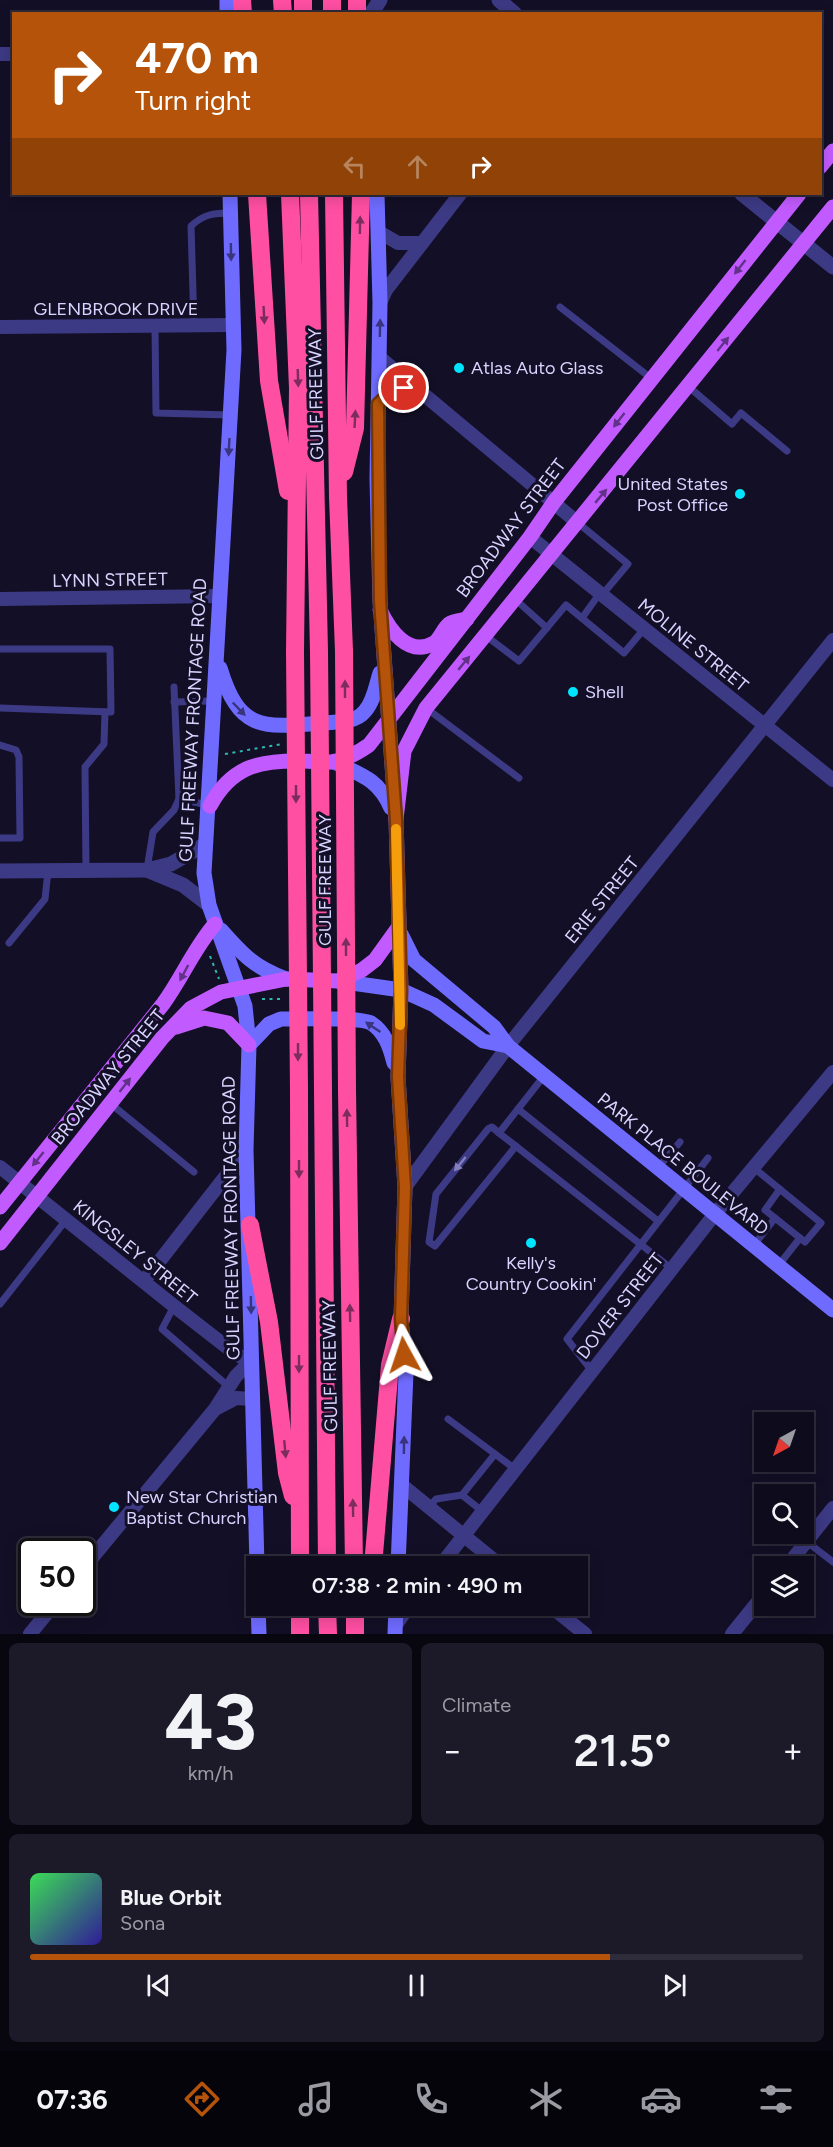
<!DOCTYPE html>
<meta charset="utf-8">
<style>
:root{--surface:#0e0b1c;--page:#1c1929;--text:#f1f3f6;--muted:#9b9ba3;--line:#2e2b3b;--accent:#b45309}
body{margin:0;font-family:Figtree,sans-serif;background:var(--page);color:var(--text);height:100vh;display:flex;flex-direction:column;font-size:22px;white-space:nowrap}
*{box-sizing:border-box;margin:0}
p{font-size:20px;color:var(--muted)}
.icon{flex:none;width:33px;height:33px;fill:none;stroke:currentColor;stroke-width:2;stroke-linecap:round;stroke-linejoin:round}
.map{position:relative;height:1634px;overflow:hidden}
.panel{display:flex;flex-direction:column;gap:9px;padding:9px;background:#08060f;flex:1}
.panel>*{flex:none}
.hud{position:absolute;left:12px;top:12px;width:810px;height:183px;border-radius:0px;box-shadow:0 3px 15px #0003,0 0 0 2px var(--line);background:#b45309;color:#fff;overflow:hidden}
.needle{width:39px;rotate:220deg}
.buttons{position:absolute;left:754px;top:1412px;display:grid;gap:12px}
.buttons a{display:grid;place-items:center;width:60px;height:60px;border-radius:0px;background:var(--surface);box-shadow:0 3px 15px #0003,0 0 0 2px var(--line);font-size:30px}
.speed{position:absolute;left:18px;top:1538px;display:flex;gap:12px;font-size:30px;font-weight:700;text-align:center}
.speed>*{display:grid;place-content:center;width:78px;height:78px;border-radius:50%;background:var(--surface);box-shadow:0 3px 15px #0003,0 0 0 2px var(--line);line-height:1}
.speed .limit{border:3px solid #111;border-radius:9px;background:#fff;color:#111}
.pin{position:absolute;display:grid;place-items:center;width:51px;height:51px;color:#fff;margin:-26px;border:3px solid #fff;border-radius:50%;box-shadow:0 2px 6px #0007}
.me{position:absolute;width:66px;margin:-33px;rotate:355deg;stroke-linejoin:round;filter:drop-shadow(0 0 4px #0008)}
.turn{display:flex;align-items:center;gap:21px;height:126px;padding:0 24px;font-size:27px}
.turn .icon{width:78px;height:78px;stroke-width:2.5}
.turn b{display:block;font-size:42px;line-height:51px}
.lanes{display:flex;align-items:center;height:57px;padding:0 24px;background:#0003;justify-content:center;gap:30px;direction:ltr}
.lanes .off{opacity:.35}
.big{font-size:45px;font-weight:600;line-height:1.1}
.panel .tile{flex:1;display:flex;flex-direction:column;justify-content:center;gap:9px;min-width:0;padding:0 21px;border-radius:9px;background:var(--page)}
.panel .dial{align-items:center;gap:0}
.dial b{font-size:78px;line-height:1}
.song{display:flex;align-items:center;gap:18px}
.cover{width:72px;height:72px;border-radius:9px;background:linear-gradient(135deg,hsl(130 70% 55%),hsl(250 70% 35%))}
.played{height:6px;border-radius:3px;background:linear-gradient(90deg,var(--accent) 75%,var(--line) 75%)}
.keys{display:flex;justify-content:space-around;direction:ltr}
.heat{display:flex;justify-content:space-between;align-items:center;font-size:33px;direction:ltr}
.panel .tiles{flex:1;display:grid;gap:9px;grid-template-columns:1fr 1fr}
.tile:last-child{grid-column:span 2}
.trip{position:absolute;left:246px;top:1556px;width:342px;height:60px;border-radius:0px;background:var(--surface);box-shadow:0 3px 15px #0003,0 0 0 2px var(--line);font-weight:600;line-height:60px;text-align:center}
.dock{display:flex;height:96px;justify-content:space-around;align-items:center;background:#06040b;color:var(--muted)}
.dock .icon{width:42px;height:42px}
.dock .current{color:var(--accent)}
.dock b{font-size:27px;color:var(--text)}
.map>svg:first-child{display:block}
</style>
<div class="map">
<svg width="833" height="1634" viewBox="0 0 833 1634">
<rect width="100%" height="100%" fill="#130f26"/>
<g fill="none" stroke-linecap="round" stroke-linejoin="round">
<g stroke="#2fb8b0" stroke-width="2" stroke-dasharray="3 4.5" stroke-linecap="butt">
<polyline points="225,754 282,744"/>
<polyline points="210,956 219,979"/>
<polyline points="262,999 283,999"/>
</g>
<g stroke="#3d3a85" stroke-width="7">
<polyline points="560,307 652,379"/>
<path d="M194 326 191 226C204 214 214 213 231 213"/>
<polyline points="155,327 156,413 230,415"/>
<polyline points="689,387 732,424 741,413 787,451"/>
<polyline points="578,523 628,564 602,595"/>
<polyline points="516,600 547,628"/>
<polyline points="582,618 600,593"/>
<polyline points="486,636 519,661 566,605 624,653 644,629"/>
<polyline points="0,649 110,649 111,712 0,708"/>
<polyline points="174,702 214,701"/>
<polyline points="426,708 519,778"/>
<polyline points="0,745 16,750 19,757 20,838 0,838"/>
<polyline points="179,799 208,805"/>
<polyline points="147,869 153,832 174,810 179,799 174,687"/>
<polyline points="86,871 85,767 104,744 105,712"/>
<polyline points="9,943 45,899 48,871"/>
<polyline points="544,1076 499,1133 672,1269"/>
<polyline points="111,1104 194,1172"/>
<polyline points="518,1109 658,1221"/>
<polyline points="499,1133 492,1127 488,1129 436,1194 429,1242 435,1246 516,1146"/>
<polyline points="754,1168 821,1223 805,1242 800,1238"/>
<polyline points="657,1169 680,1142"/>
<polyline points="775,1218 765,1210 780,1189"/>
<polyline points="754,1245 775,1218 800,1238 778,1266"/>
<polyline points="0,1304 66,1220"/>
<polyline points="174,1306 162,1329 229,1387"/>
<polyline points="592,1371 567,1339 708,1158"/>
<polyline points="448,1419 495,1454"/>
<polyline points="462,1495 495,1454 515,1469"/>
<polyline points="429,1507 436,1499 462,1495 482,1511"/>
<polyline points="807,1542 833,1562"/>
</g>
<g stroke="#3d3a85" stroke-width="14">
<polyline points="0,54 14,54"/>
<polyline points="379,232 398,243 422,243"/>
<polyline points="380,303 386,290 460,194"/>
<polyline points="0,327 232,325"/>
<polyline points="379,357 578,523"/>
<polyline points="378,404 395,390 418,389"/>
<polyline points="530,537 833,780"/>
<polyline points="0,599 220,596"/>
<polyline points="0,1167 174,1306 237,1355 251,1361 236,1376 215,1409 82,1570"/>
<polyline points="405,1187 508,1046 833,640"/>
<polyline points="144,1281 246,1150"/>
<polyline points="217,1408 236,1398 253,1399"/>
<polyline points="403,1486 501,1566"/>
<polyline points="440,1566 714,1215 833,1072"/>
<polyline points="787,1566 833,1508"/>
<polyline points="549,1605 585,1634"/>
<polyline points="395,1626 410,1605"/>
<polyline points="30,1634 56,1602"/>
<polyline points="732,1634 765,1593"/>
</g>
<g stroke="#3d3a85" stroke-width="15">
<polyline points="499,0 515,14"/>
<polyline points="371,14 380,0"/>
<polyline points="742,194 833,267"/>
<polyline points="147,870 183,885 209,905"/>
<polyline points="0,871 147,870 171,864 204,845"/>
</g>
<g stroke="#6f6bff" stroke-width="15">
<polyline points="227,0 227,14"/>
<polyline points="230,194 234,350 204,873 209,905 245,1006 249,1045 246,1150 257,1566"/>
<polyline points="377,194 380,303 377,478 380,601 396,819 401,990 398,1077 405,1187 401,1319 406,1373 398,1566"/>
<path d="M220 668C239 731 262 728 321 723 335 722 356 723 365 711 374 701 376 685 380 673"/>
<path d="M336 763C362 775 379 780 391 808"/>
<path d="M221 930C243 955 254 967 286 979"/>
<polyline points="401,934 414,960 494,1027 508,1046 833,1310"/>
<polyline points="338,981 401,990 434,1005 483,1041 508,1046"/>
<path d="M249 1045 269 1024 281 1019C297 1019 361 1017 371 1023 385 1032 390 1047 394 1063"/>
<polyline points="258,1605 259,1634"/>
<polyline points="395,1634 396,1605"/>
</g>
<g stroke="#c25bff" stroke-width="15">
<polyline points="820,167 833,151"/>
<path d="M380 610C389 629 408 658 434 643 440 639 443 629 449 624 453 621 462 620 467 619"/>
<path d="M210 806C232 765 261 760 304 761 314 761 326 764 336 761 349 758 359 752 369 745L530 537 554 502 799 194"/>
<polyline points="396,819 404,751 426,708 833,207"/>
<polyline points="176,1027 204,1018 228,1023 249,1045"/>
<path d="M0 1207 163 1004C182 978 194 948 215 924"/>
<polyline points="0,1243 162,1038 191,1008 221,992 286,979 338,981 362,970 375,960 398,928"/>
</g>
<g stroke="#ff4fa3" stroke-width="18">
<polyline points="242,0 243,14"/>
<polyline points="282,0 283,14"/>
<polyline points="303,0 303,14"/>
<polyline points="332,0 332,14"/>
<polyline points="357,0 357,14"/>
<polyline points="257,194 269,381 288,491"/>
<polyline points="290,194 298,388 295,652"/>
<polyline points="309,194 319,652"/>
<polyline points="334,194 338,497 344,651"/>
<polyline points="344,472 355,428 361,194"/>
<polyline points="299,1090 300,1566"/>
<polyline points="323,1090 327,1566"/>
<polyline points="347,1090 354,1566"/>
<polyline points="250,1225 269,1322 287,1473 293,1496"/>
<polyline points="373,1566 390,1365 401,1319"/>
<polyline points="300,1605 300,1634"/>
<polyline points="327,1605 328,1634"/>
<polyline points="355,1605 355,1634"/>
</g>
<g stroke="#ff4fa3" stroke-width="18">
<polyline points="344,651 347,1090"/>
<polyline points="295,652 299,1090"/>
<polyline points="319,652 323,1090"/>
</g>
</g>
<defs><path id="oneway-solid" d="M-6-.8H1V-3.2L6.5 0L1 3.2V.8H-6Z" transform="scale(1.5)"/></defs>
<g fill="#7d2c5e">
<use href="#oneway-solid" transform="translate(360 225) rotate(-89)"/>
<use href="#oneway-solid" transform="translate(264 315) rotate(87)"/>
<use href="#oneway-solid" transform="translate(298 378) rotate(88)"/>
<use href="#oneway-solid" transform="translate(355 419) rotate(-87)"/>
<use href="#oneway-solid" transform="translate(345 689) rotate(-90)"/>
<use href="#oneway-solid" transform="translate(296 794) rotate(90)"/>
<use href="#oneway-solid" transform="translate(346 947) rotate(-90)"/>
<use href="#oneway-solid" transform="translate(298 1052) rotate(90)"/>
<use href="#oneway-solid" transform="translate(347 1118) rotate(-91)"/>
<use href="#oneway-solid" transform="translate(299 1169) rotate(90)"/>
<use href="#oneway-solid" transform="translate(350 1313) rotate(-91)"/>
<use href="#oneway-solid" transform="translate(299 1364) rotate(90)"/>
<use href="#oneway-solid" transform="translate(285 1449) rotate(85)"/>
<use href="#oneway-solid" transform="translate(353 1508) rotate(-91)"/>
</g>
<g fill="#38347d">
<use href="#oneway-solid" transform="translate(231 252) rotate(89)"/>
<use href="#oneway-solid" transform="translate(380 328) rotate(-89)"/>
<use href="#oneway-solid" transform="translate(229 447) rotate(93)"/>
<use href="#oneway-solid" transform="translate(239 709) rotate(46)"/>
<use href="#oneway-solid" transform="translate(373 1027) rotate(-146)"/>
<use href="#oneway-solid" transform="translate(251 1305) rotate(89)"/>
<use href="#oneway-solid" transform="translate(404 1445) rotate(-89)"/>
</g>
<g fill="#623188">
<use href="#oneway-solid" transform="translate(740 267) rotate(128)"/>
<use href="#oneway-solid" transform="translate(723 344) rotate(-51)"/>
<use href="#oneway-solid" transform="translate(619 420) rotate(128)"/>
<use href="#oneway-solid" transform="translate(601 496) rotate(-50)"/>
<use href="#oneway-solid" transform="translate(464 663) rotate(-50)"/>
<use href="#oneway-solid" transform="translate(184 973) rotate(118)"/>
<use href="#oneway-solid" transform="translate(125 1085) rotate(-52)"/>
<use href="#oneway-solid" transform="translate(38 1159) rotate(129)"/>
</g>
<use fill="#837fbc" href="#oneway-solid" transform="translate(460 1164) rotate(129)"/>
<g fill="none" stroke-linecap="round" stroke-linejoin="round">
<g stroke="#753606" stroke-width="15">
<polyline id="route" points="404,388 392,391 378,404 380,601 396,819 401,990 398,1077 405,1187 401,1319 404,1355"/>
</g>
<use href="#route" stroke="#b45309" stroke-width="10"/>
<polyline stroke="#f59e0b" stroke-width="10" points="396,829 400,1025"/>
</g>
<g fill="#00e5ff" stroke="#130f26" stroke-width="2">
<circle cx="459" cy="368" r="6"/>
<circle cx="740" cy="494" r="6"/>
<circle cx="573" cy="692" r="6"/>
<circle cx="531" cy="1243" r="6"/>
<circle cx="114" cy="1507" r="6"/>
</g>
<g text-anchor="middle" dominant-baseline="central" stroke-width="6" stroke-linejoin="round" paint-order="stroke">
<g font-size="18" fill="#d9d4ff" stroke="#130f26">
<text x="116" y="309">GLENBROOK DRIVE</text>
<text transform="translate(316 394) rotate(-91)">GULF FREEWAY</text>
<text transform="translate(511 528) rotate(-53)">BROADWAY STREET</text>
<text transform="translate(110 580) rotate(-1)">LYNN STREET</text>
<text transform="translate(693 645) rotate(39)">MOLINE STREET</text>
<text transform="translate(193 720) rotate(-87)">GULF FREEWAY FRONTAGE ROAD</text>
<text transform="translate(325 880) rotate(-90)">GULF FREEWAY</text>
<text transform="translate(602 900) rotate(-51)">ERIE STREET</text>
<text transform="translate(108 1077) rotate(-51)">BROADWAY STREET</text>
<text transform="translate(683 1164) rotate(39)">PARK PLACE BOULEVARD</text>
<text transform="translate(231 1218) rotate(-91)">GULF FREEWAY FRONTAGE ROAD</text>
<text transform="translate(135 1252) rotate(39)">KINGSLEY STREET</text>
<text transform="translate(620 1306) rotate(-52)">DOVER STREET</text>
<text transform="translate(330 1366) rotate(-91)">GULF FREEWAY</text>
</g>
<g font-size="18" fill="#d9d4ff" stroke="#130f26" text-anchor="start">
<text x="471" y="368">Atlas Auto Glass</text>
<text x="728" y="484" text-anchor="end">United States<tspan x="728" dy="21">Post Office</tspan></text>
<text x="585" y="692">Shell</text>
<text x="531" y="1263" text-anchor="middle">Kelly's<tspan x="531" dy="21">Country Cookin'</tspan></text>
<text x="126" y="1497">New Star Christian<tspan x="126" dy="21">Baptist Church</tspan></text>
</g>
</g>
</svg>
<div class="buttons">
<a><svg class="needle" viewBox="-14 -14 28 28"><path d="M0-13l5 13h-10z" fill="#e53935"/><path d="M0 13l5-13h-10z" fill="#9b9ba3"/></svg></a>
<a><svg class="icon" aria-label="search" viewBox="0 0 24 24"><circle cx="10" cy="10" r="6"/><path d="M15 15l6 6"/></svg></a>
<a><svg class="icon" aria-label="layers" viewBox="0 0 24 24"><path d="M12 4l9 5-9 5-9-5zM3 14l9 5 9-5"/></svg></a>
</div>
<div class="speed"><div class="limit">50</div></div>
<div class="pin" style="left:404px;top:388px;background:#d93025"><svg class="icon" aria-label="arrive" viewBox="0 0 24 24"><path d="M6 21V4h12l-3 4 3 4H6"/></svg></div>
<svg class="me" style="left:404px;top:1355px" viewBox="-20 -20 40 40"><path d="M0-17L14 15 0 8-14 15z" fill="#b45309" stroke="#fff" stroke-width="4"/></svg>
<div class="trip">07:38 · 2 min · 490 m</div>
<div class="hud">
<div class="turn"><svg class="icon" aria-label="right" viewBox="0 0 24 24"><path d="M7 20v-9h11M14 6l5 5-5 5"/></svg><div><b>470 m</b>Turn right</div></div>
<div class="lanes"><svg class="icon off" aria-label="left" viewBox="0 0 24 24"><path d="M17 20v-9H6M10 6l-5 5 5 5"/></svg><svg class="icon off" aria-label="ahead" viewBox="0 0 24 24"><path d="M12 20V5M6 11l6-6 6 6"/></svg><svg class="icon" aria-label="right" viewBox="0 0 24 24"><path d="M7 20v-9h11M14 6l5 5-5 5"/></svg></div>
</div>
</div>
<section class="panel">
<div class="tiles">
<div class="tile dial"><b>43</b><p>km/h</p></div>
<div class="tile"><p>Climate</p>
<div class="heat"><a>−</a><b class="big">21.5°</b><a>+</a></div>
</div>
<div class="tile">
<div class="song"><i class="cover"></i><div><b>Blue Orbit</b><p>Sona</p></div></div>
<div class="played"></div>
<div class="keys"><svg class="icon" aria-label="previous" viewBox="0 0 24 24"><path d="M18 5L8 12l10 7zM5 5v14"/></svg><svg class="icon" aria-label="pause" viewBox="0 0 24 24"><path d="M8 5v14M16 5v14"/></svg><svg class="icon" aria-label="next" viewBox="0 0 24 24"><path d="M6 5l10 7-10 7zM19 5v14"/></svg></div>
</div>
</div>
</section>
<nav class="dock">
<b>07:36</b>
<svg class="icon current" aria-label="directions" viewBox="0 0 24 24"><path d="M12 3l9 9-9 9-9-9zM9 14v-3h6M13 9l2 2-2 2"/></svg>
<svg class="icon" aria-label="music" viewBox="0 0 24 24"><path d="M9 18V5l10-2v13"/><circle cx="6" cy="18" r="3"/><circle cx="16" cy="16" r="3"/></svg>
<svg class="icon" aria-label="phone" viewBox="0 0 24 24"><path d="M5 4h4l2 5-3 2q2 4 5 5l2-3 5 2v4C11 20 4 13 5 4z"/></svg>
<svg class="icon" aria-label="climate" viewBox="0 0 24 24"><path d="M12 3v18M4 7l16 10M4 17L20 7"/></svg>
<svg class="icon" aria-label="car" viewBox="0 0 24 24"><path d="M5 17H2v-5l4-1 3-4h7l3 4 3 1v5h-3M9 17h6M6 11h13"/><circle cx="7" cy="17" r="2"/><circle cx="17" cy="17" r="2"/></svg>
<svg class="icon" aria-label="filters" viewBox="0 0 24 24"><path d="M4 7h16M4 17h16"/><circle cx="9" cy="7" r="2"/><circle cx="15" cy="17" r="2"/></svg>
</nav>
